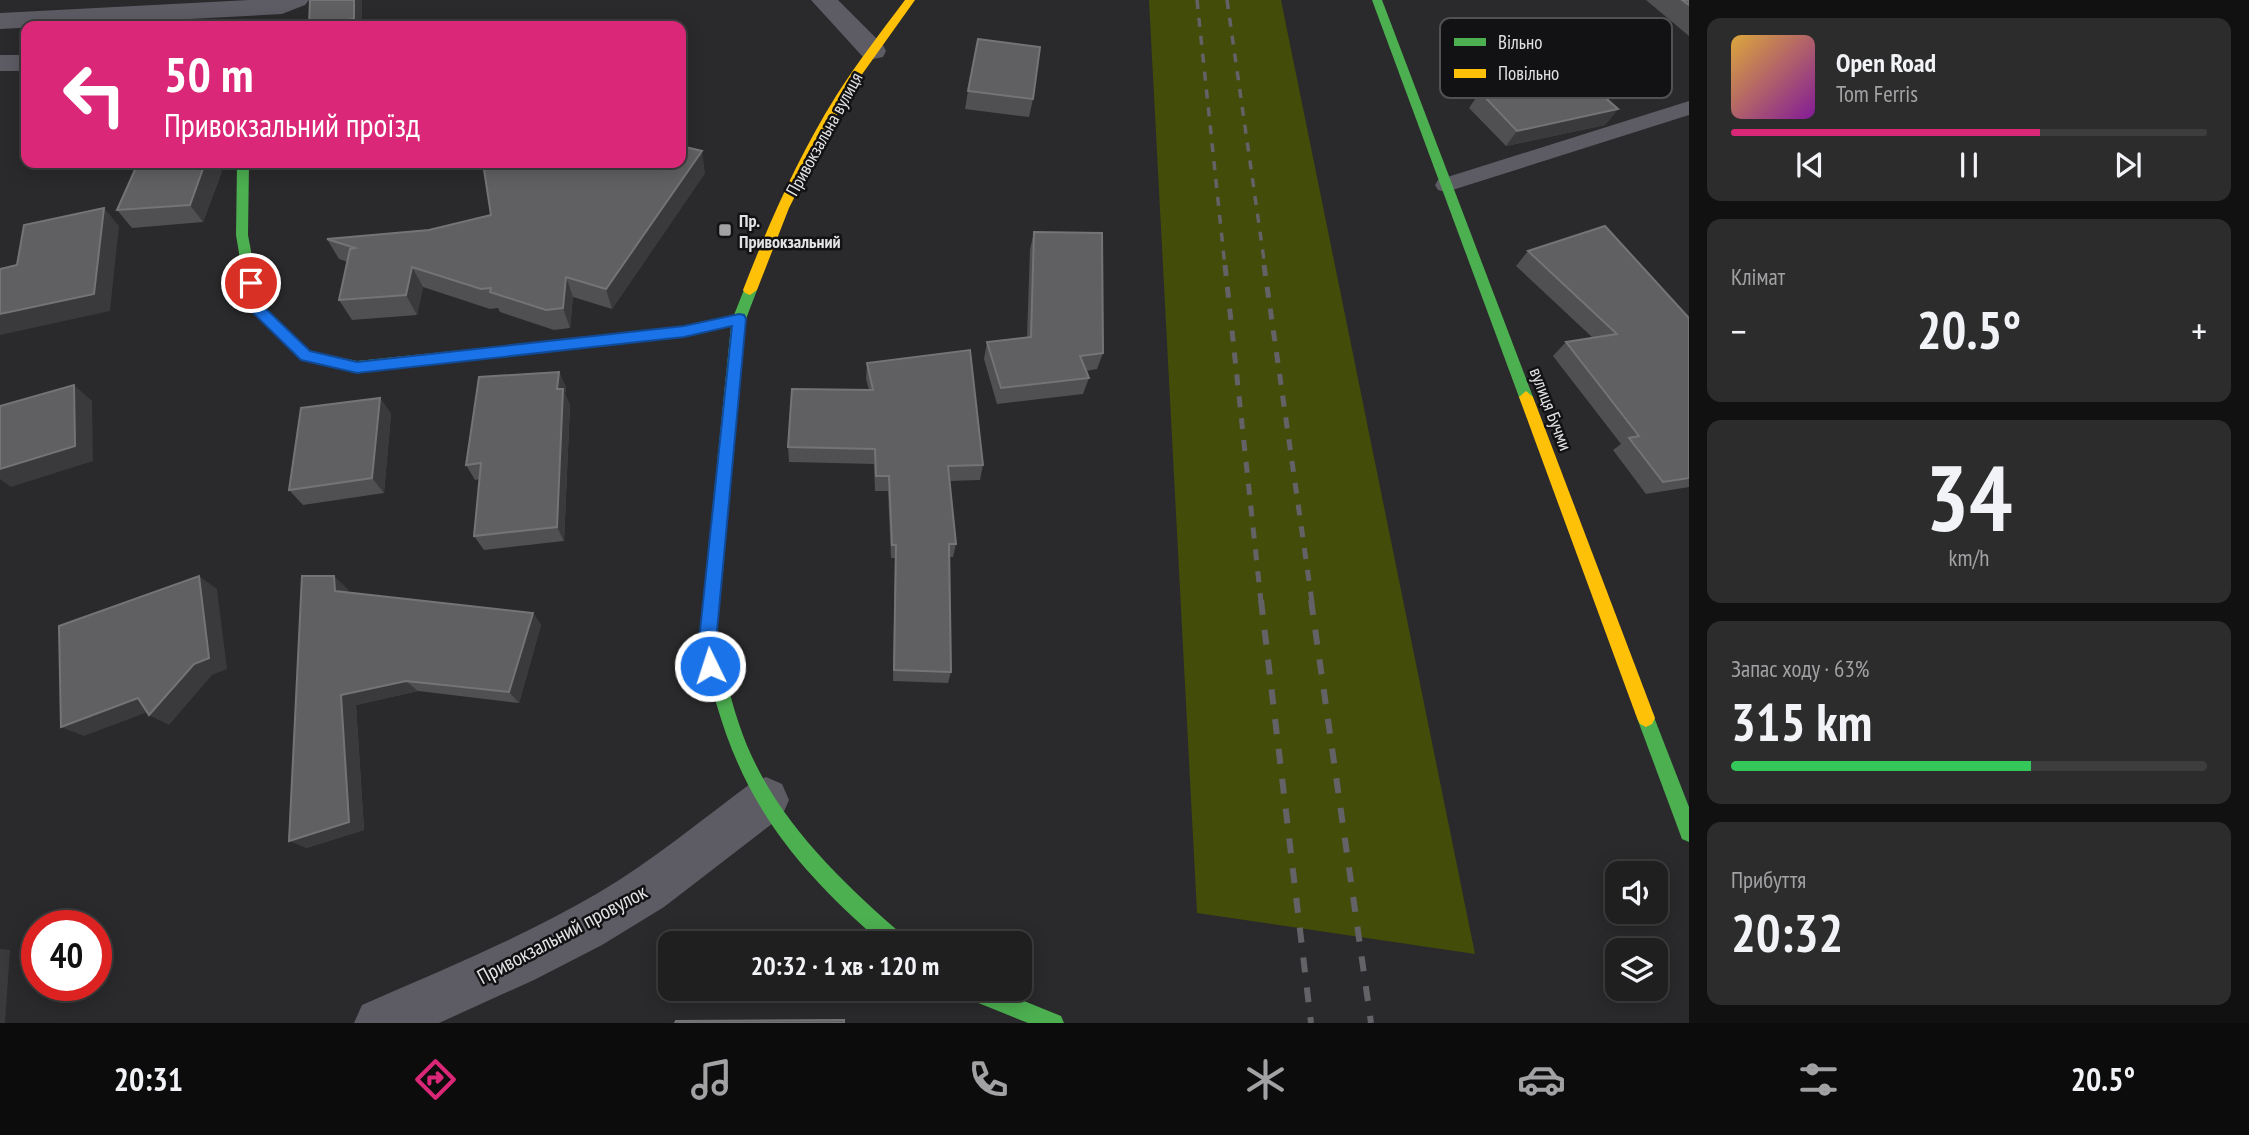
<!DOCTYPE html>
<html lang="uk">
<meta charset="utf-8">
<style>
:root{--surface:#201f20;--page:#2d2c2d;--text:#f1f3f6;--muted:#a2a2a5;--line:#3d3d3e;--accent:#db2777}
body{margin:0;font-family:"PT Sans Narrow",sans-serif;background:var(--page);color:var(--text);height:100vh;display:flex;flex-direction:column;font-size:26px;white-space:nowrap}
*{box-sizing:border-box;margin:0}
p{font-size:23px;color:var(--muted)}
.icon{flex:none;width:38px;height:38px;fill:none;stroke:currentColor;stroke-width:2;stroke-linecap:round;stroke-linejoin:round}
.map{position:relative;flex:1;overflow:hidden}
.details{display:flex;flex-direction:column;gap:18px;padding:18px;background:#121112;width:560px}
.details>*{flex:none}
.top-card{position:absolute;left:21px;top:21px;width:665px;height:147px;border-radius:14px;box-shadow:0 4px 18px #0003,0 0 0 2px var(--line);background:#db2777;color:#fff;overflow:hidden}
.buttons{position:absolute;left:1605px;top:861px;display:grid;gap:14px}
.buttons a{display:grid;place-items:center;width:63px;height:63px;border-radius:14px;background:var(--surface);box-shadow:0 4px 18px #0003,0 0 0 2px var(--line);font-size:35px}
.speed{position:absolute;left:21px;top:910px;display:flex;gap:14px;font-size:35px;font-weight:700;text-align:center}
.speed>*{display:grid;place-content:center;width:91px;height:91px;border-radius:50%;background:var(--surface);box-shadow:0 4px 18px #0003,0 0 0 2px var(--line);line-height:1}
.speed .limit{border:10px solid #d22;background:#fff;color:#111}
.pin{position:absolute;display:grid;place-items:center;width:60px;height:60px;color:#fff;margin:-30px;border:4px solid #fff;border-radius:50%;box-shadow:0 2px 7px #0007}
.me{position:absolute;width:77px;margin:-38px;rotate:356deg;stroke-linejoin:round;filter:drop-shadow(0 0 5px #0008)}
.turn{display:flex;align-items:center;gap:24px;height:147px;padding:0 28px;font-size:32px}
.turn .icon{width:91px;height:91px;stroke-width:2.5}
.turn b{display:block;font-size:49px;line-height:60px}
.big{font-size:52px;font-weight:800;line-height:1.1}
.details .widget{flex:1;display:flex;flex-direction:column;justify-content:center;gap:10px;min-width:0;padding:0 24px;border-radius:14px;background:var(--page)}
.details .dial{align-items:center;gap:0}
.dial b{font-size:91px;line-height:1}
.song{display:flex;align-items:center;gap:21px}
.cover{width:84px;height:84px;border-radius:10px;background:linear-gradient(135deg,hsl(40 70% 55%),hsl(290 70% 35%))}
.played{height:7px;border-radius:4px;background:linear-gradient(90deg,var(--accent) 65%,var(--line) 65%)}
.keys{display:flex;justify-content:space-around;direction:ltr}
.heat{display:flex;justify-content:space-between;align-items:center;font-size:38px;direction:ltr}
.charge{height:10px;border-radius:5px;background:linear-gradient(90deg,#34c759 63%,var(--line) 0)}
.trip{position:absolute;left:658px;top:931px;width:374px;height:70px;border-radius:14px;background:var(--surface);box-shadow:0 4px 18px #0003,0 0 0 2px var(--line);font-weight:800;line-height:70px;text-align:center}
.tabs{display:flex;height:112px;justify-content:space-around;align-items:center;background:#0d0c0d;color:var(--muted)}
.tabs .icon{width:49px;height:49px}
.tabs .selected{color:var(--accent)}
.tabs b{font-size:32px;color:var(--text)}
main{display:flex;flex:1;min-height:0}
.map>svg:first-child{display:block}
</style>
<main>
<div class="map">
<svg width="1689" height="1023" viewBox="0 0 1689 1023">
<rect width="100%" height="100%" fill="#2a292b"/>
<polygon fill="#444c0a" points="1149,0 1281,0 1475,954 1197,913"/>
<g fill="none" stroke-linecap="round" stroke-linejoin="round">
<polygon fill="#5d5b64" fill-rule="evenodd" points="1689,101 1689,115 1446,192 1438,190 1435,185 1438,180"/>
<g fill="#5d5b64" fill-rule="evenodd">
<polygon points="249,0 309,0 305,5 282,14 0,29 0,13"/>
<polygon points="811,0 838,0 883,45 886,51 883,57 873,59 863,57"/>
<rect x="0" y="55" width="26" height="16"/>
<path d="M766 777 782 784 789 800 782 816 664 907 602 945 534 980 439 1023H354L362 1005C442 970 523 937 598 893 652 861 700 821 750 784Z"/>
</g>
<g fill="#4caf50" fill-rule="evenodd">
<polygon points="1372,0 1382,0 1533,397 1531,401 1521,401 1519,397"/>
<path d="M237 163H249L248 235 261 305 310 351 357 361 684 327 734 315 745 287H755L757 290 746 319 716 631C722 663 729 694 739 724 768 812 836 877 904 936L907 943H882C773 849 725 774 700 631L731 326 684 337 357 373 301 360 248 307 236 235Z"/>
<polygon points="1646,709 1652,712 1689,807 1689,842 1682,839 1637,718 1640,712"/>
<polygon points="958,989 994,989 1061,1016 1064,1023 1028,1023 961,996"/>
</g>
<g fill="#ffc107" fill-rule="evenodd">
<path d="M905 0H915L858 80 829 129 789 208 757 290 750 295 745 293 743 290C769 223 798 157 836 96 857 63 881 32 905 0Z"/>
<polygon points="1526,391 1533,397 1655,718 1652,724 1646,727 1640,724 1637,718 1519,397"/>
</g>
<g stroke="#636267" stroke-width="3.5" stroke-dasharray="9 9" stroke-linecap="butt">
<polyline points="1197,0 1225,267"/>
<polyline points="1227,0 1265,267"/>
</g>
<g stroke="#636267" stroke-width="5" stroke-dasharray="11 11" stroke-linecap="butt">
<polyline points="1225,265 1261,602"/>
<polyline points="1264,265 1312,602"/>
</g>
<g stroke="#636267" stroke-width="6" stroke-dasharray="15 15" stroke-linecap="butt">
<polyline points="1261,600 1311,1023"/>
<polyline points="1311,600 1371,1023"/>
</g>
</g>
<g fill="#504f51">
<polygon points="1646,0 1689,0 1689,36"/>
<polygon points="1482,47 1618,109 1605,125 1506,146 1469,108 1480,92 1498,89 1472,63"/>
<polygon points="968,91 1033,99 1029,117 965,109"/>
<polygon points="222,171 203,222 132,228 117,210"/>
<polygon points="705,173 612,309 573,297 570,328 554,330 500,312 498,308 490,309 423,287 417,315 352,320 339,300 348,262 339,259 327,239 429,230"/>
<polygon points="1034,232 1103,353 1097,369 1086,371 1089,378 1083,394 997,404 984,359 987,342 1027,337 1030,249"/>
<polygon points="1528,251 1689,318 1689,487 1646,494 1613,450 1621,444 1553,356 1566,342 1593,338 1516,266"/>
<polygon points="867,363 983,465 980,480 949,481 956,544 953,557 949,557 951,672 948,683 893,681 895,558 891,558 888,491 875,491 874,464 789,462 788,447 869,390 866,379"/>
<polygon points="559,372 566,388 565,394 570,405 564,541 484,550 474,536 480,479 475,480 466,465"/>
<polygon points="380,398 391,414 384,493 303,505 289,490"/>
<polygon points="348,589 348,592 533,613 541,625 519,703 418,691 356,705 364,830 306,848"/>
</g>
<g fill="#3a393b">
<polygon points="354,0 362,0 362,26 309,26 309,25"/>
<polygon points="1618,109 1605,125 1506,146 1517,131"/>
<polygon points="702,151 705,173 612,309 606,289"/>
<polygon points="199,163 216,163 222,171 203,222 190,205"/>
<polygon points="104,208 119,226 110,311 0,335 0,314"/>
<polygon points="412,267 423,287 417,315 406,295"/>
<polygon points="566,277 573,297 570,328 563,308"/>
<polygon points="559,372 566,388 565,394 570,405 564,541 557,527 557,389"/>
<polygon points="74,385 92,401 93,461 11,487 0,479 0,469"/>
<polygon points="380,398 391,414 384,493 372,478"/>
<polygon points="199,576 217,589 227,669 212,675 169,725 149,715 153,710 84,736 61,727"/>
<polygon points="334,576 348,589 349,604 335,591"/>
<polygon points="533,613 541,625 519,703 509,692"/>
<polygon points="406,681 418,691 356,705 364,830 306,848 289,841 341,695"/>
<polygon points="0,949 10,950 5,1023 0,1023"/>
</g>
<g fill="#605f61" stroke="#747476" stroke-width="2">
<polygon points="310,0 354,0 354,19 309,25"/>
<polygon points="1682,0 1689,0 1689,5"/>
<polygon points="1537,37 1618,109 1517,131 1480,92 1521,84 1482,47"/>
<polygon points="978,39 1040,47 1033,99 968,91"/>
<polygon points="681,146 702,151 606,289 566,277 563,308 546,310 490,292 491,288 481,289 412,267 406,295 339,300 350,249 355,248 327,239 429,230 491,215 483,163 681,163"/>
<polygon points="138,163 205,163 190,205 117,210"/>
<polygon points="104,208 94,294 0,314 0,269 17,265 24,225"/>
<polygon points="1605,226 1689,318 1689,478 1663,482 1629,438 1639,436 1566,342 1617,334 1528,251"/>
<polygon points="1034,232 1102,233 1103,353 1080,356 1089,378 1001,388 987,342 1031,337"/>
<polygon points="970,350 983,465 948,466 956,544 949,544 951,672 894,670 896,545 892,545 889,476 876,476 875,449 788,447 792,389 873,390 867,363"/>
<polygon points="559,372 557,389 563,389 557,527 474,536 481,463 466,465 479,377"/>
<polygon points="74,385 75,446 0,469 0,406"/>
<polygon points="380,398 372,478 289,490 301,408"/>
<polygon points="199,576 209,658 194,664 149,715 138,698 61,727 59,626"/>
<polygon points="302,576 334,576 335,591 533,613 509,692 406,681 341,695 349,822 289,841"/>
<polygon points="844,1020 844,1023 675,1023 676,1021"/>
</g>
<polygon fill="#1a73e8" stroke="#114b97" stroke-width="2" points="251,278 258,283 262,305 310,351 357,362 684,326 739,314 744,315 746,319 717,631 719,666 717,672 710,674 704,672 700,631 732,326 684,337 357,373 301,360 251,311 244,283"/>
<rect fill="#a2a2a4" stroke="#121113" stroke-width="2.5" x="718" y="223" width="14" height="14" rx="3.5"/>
<g text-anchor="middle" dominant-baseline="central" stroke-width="5" stroke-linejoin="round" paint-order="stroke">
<g font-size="18" fill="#e3e3e5" stroke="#121113">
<text transform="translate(824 134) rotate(-61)">Привокзальна вулиця</text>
<text transform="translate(1551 409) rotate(69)">вулиця Бучми</text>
</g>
<g font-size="18" font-weight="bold" fill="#e3e3e5" stroke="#121113" text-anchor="start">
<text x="739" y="220">Пр.<tspan x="739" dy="21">Привокзальний</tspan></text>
</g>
<g font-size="21" fill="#e3e3e5" stroke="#121113">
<text transform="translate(562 934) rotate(-28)">Привокзальний провулок</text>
</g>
</g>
<rect x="1440" y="18" width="232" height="80" rx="10" fill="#121113" stroke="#515052" stroke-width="2"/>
<rect x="1454" y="38" width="32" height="8" fill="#4caf50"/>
<rect x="1454" y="69" width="32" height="9" fill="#ffc107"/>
<g font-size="19" fill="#e3e3e5">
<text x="1498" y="49">Вільно</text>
<text x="1498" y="80">Повільно</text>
</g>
</svg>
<div class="buttons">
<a><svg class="icon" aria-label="sound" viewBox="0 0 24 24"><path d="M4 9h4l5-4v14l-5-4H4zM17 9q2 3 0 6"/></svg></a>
<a><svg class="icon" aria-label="layers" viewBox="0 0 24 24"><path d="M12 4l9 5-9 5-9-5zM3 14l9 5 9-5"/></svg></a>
</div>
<div class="speed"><div class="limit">40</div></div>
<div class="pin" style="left:251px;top:283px;background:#d93025"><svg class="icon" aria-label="arrive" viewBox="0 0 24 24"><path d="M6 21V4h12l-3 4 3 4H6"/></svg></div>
<svg class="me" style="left:710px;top:666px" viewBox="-20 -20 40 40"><circle r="17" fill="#1a73e8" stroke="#fff" stroke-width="3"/><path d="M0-11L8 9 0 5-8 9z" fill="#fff"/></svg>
<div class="trip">20:32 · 1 хв · 120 m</div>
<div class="top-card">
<div class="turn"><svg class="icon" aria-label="left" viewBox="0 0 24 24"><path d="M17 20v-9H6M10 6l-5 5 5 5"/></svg><div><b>50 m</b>Привокзальний проїзд</div></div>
</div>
</div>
<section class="details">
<div class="widget">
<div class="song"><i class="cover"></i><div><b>Open Road</b><p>Tom Ferris</p></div></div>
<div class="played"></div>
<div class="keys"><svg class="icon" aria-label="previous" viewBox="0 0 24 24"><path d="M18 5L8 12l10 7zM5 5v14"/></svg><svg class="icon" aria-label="pause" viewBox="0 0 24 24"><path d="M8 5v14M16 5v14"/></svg><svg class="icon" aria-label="next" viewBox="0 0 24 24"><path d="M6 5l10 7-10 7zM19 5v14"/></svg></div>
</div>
<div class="widget"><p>Клімат</p>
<div class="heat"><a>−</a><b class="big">20.5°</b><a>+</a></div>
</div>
<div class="widget dial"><b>34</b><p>km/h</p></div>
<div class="widget"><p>Запас ходу · 63%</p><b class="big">315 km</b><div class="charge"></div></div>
<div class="widget"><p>Прибуття</p><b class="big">20:32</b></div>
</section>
</main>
<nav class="tabs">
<b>20:31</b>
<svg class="icon selected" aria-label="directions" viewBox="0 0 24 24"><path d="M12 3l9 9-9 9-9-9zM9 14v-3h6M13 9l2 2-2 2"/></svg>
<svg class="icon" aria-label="music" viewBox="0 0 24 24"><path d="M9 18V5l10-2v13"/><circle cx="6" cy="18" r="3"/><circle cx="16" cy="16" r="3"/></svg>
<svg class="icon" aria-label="phone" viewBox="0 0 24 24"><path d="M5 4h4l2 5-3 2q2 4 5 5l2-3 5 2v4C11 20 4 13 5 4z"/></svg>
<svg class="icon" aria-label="climate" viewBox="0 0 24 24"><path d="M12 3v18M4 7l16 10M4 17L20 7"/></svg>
<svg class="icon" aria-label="car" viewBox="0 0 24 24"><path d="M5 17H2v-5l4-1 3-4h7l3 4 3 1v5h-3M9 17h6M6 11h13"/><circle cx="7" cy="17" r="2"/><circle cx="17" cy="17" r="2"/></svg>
<svg class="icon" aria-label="filters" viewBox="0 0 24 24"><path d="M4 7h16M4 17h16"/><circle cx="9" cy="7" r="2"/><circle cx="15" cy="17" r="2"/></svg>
<b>20.5°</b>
</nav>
